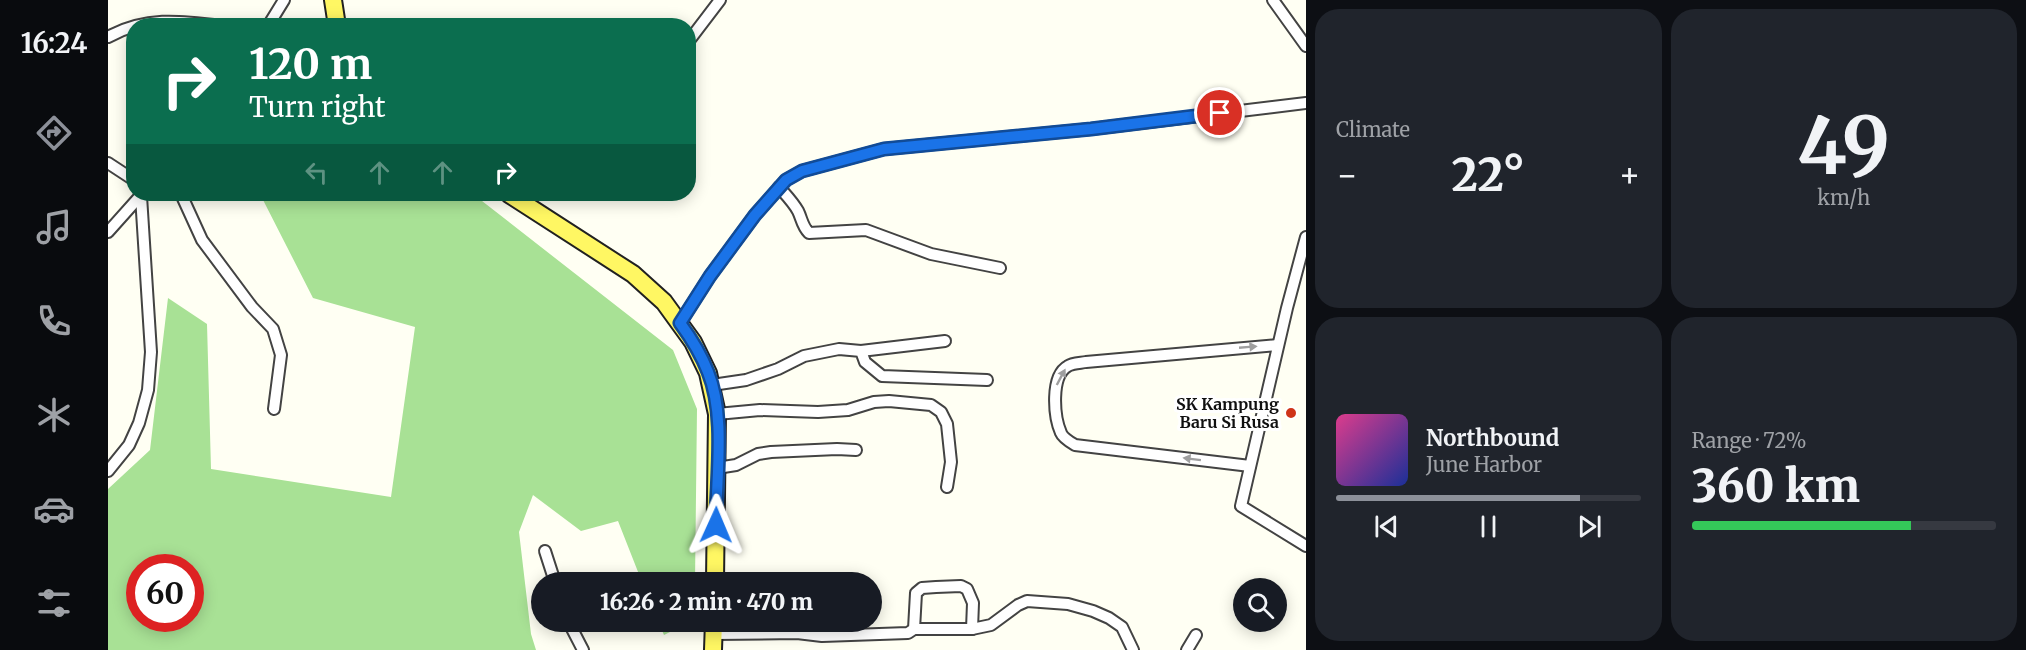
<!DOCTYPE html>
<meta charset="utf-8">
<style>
:root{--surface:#171b24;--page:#20242c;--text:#f1f3f6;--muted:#9ea1a6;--line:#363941;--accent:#8c9099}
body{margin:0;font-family:Merriweather,serif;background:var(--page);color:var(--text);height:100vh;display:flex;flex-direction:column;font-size:22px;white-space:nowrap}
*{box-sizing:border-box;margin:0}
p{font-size:20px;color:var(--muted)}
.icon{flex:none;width:33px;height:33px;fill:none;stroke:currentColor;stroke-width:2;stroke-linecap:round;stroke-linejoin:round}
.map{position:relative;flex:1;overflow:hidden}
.drawer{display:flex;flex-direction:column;gap:9px;padding:9px;background:#0d0f14;width:720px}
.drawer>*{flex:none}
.banner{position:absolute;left:18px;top:18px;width:570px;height:183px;border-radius:24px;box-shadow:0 3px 15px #0003;background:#0b6e4f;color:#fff;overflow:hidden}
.controls{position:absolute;left:1125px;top:578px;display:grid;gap:12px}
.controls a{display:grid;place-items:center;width:54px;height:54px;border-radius:50%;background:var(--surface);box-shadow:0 3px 15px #0003;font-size:30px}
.speed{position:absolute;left:18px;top:554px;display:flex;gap:12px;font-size:30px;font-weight:700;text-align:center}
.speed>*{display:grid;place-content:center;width:78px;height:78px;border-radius:50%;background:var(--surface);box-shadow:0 3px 15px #0003;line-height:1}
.speed .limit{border:9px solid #d22;background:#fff;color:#111}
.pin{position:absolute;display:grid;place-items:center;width:51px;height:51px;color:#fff;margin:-26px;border:3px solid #fff;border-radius:50%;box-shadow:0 2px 6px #0007}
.me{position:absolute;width:66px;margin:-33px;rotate:1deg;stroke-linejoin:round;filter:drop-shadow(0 0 4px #0008)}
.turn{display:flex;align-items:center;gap:21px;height:126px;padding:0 24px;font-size:27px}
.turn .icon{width:78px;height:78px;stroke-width:2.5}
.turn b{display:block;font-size:42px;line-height:51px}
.lanes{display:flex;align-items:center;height:57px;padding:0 24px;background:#0003;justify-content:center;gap:30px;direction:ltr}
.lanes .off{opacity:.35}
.big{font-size:45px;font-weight:800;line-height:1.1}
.drawer .widget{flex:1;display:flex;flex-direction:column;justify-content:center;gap:9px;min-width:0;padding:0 21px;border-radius:24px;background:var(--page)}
.drawer .dial{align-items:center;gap:0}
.dial b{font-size:78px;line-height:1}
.song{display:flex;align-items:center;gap:18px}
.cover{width:72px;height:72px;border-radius:9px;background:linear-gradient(135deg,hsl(330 70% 55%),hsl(230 70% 35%))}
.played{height:6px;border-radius:3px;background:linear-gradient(90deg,var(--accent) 80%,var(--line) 80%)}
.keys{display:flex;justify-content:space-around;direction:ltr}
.heat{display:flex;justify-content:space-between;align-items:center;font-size:33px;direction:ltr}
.charge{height:9px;border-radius:4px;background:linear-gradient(90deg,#34c759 72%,var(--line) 0)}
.drawer .tiles{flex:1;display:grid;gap:9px;grid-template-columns:repeat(2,1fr)}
.trip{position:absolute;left:423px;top:572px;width:351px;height:60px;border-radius:30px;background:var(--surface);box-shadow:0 3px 15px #0003;font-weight:800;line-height:60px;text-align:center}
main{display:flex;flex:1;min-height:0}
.tab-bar{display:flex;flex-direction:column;width:108px;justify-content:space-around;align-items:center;background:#090b0e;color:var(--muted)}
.tab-bar .icon{width:42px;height:42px}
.tab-bar .current{color:var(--accent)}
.tab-bar b{font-size:27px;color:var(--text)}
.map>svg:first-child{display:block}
</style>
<main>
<nav class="tab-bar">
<b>16:24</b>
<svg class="icon current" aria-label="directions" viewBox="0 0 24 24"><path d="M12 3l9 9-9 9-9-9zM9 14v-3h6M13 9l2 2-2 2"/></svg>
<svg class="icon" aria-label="music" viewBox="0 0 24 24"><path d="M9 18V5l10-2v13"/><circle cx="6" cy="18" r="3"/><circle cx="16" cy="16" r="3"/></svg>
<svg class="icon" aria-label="phone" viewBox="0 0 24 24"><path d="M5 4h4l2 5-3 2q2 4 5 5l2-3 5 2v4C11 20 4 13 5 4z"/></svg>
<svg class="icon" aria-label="climate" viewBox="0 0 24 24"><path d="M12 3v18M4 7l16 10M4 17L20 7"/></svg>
<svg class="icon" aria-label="car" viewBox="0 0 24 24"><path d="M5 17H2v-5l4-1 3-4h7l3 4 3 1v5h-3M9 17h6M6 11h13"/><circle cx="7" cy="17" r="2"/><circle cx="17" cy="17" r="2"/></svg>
<svg class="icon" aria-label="filters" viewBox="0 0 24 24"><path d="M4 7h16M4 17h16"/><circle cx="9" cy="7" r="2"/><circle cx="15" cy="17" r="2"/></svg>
</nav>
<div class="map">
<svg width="1198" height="650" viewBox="0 0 1198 650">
<rect width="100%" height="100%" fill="#fffff3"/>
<g fill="#a8e195" fill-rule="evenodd">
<path d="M152 194H365L565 350 589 409 587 582H534L510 521 473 531 425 495 411 532 423 634 428 650H0V489L42 450 60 298 99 324 103 469 283 497 307 327 205 298ZM32 567H82V618H32Z"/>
<polygon points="550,621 584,621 556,635"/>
</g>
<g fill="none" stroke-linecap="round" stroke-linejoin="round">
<g stroke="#434343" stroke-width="14">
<g id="minor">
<polyline points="1165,0 1198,46"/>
<polyline points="160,26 176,0"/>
<path d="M0 37C38 16 73 21 115 26"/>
<polyline points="580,42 612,0"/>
<polyline points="0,163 26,180"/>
<path d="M671 187C678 195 685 202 690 211 694 219 694 226 701 233L758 230 823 254 892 268"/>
<polyline points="73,194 94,240 144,307 165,329 173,355 166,409"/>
<polyline points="0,232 34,194"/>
<polyline points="1198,237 1179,308 1133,506 1198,546"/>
<polyline points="572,323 602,276 647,215 678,180 694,171 776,149 983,129 1198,103"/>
<polyline points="753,351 837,341"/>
<polyline points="604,385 638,380 670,369 696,356 731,349 753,351 757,362 774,376 879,380"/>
<polyline points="609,414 652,410 710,412 740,410 766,402 781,401 823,405 833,412 839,424 843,462 839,487"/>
<path d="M1142 466 967 445C962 442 955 438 953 433 946 417 942 376 960 366 964 363 973 363 978 362L1170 345"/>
<polyline points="609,468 628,465 650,454 663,452 729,449 748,450"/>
<polyline points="0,471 21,445 31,423 40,390 43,352 33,196"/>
<polyline points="437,551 447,582"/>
<polyline points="460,621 475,650"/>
<polyline points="806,629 864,629 883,625 910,605 919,601 960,604 985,611 1001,618 1014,627 1025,650"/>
<polyline points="606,634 689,633 714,636 800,633 806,629 808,593 814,588 828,587 853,586 859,589 865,603 864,629"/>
<polyline points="1079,650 1088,635"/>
</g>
</g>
<g stroke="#212121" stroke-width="20">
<g id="primary">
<polyline points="225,0 229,26"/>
<polyline points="401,194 525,274 556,302 585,342 600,373 609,414 607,582"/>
<polyline points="605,650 606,621"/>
</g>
</g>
<use href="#minor" stroke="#fff" stroke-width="10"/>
<use href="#primary" stroke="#fff763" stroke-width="16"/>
</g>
<defs><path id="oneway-solid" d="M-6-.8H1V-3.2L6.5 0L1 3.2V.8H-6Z" transform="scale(1.5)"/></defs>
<g fill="#9f9f9f">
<use href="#oneway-solid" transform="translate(1140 347) rotate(-5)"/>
<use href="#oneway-solid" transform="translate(953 377) rotate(-62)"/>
<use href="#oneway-solid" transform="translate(1084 459) rotate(-173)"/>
</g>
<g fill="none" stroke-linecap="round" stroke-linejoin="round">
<g stroke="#114b97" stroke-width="15">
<path id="route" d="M608 525C608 478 618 416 600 372 593 354 583 338 572 323L602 276 647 215 678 180 694 171 776 149 983 129 1112 113"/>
</g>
<use href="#route" stroke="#1a73e8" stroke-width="10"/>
</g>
<circle fill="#cf3419" stroke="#fff" stroke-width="2" cx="1183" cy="413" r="6"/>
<g text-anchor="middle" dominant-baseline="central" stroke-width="6" stroke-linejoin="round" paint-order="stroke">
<g font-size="16" font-weight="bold" fill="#101010" stroke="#fff" text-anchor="end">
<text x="1171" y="404">SK Kampung<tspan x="1171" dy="18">Baru Si Rusa</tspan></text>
</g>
</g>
</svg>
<div class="controls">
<a><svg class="icon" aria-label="search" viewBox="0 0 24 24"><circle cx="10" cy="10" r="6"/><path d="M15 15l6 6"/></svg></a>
</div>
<div class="speed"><div class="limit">60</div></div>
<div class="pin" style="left:1112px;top:113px;background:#d93025"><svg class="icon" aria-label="arrive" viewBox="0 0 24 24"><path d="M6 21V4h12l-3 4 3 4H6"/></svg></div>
<svg class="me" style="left:608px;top:525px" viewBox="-20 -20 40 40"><path d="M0-17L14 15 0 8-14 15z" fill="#1a73e8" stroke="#fff" stroke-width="4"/></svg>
<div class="trip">16:26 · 2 min · 470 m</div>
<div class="banner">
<div class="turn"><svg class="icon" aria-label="right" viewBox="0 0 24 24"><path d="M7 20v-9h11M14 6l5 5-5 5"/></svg><div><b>120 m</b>Turn right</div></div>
<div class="lanes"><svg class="icon off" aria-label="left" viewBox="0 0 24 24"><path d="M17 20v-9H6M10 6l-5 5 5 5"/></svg><svg class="icon off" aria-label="ahead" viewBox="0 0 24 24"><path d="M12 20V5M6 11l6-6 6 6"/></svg><svg class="icon off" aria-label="ahead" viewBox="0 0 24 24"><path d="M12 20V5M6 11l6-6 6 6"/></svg><svg class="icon" aria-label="right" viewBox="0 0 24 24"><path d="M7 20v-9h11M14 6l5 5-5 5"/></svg></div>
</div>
</div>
<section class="drawer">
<div class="tiles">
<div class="widget"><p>Climate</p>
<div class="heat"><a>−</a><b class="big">22°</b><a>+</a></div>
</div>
<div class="widget dial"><b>49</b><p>km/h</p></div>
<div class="widget">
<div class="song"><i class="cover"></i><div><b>Northbound</b><p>June Harbor</p></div></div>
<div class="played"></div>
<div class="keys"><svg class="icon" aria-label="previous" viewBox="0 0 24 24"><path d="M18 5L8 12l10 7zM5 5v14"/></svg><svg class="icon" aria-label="pause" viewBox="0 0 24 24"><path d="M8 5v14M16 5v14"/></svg><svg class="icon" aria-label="next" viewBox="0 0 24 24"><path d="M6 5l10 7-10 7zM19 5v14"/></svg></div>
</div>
<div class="widget"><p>Range · 72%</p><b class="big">360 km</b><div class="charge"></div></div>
</div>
</section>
</main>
